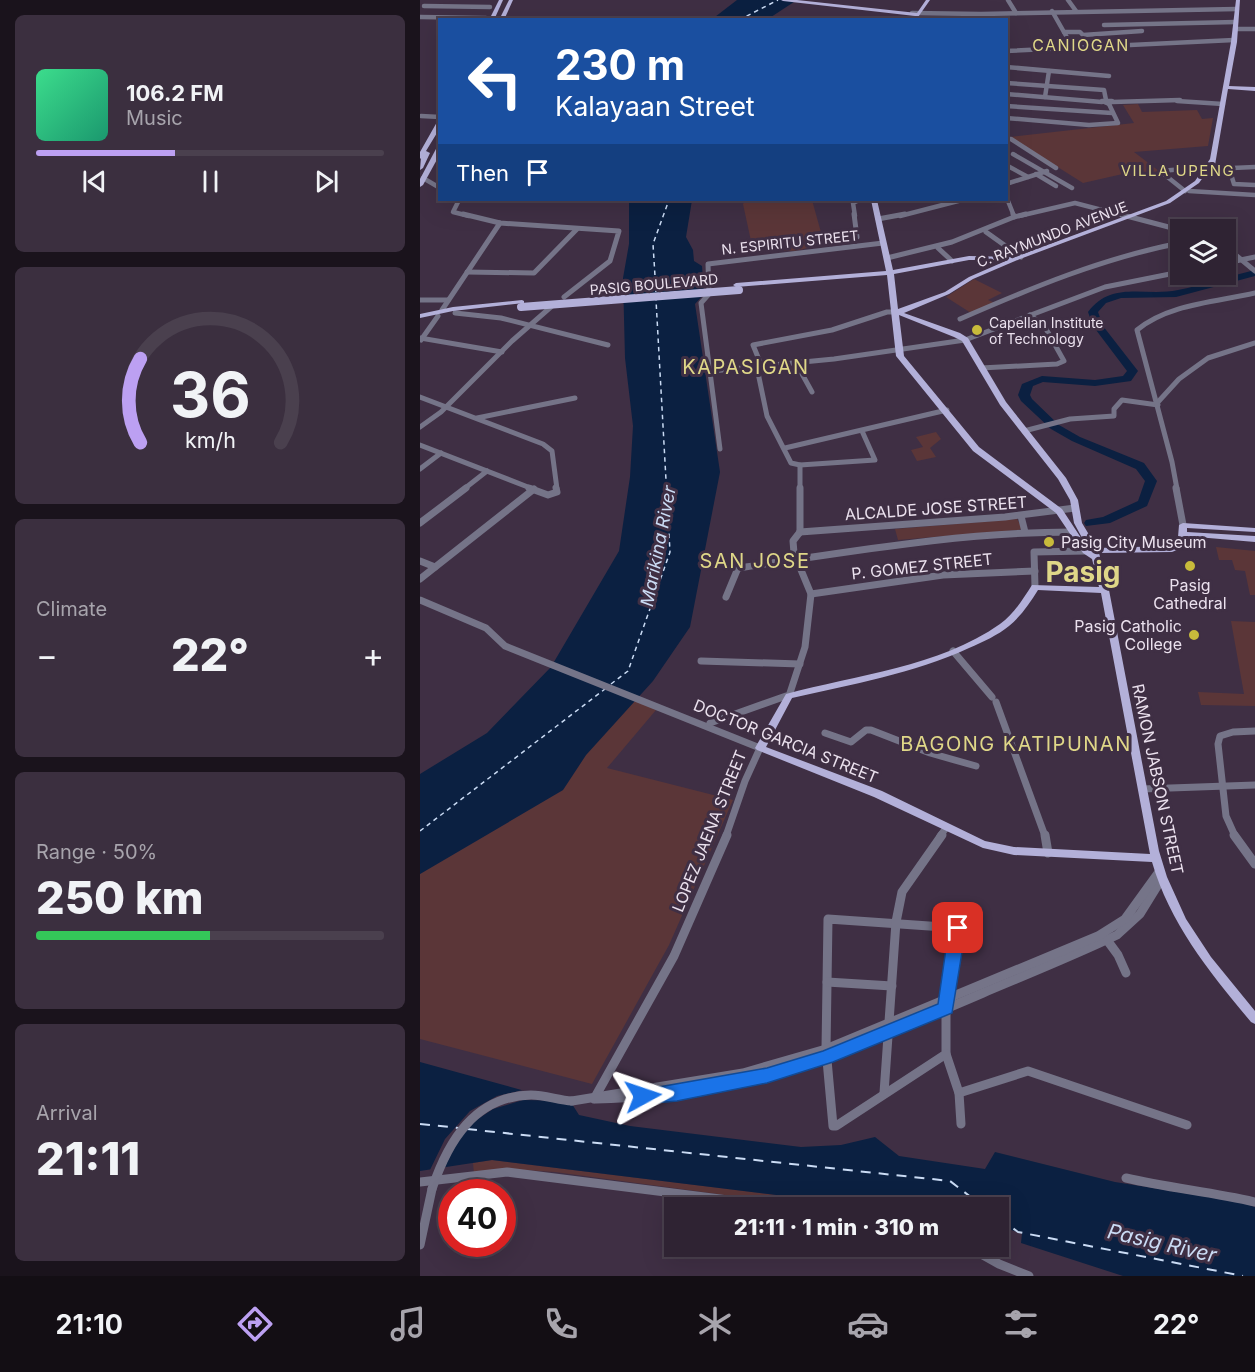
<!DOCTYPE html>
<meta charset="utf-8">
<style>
:root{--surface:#2f2333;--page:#3b2f3f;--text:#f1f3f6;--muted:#a7a4ac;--line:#4a404e;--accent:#bca0f2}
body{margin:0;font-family:Inter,sans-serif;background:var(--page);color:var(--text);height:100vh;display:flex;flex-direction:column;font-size:22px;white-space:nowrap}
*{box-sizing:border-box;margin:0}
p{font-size:20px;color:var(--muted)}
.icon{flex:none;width:33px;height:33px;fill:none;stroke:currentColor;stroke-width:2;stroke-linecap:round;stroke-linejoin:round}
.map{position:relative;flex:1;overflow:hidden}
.drawer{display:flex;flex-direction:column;gap:15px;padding:15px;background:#1a131c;width:420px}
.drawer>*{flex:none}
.hud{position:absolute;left:18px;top:18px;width:570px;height:183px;border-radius:0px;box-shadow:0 6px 24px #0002,0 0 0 2px var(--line);background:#1a4fa0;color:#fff;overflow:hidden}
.tools{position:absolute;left:750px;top:219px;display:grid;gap:12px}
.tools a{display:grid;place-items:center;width:66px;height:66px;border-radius:0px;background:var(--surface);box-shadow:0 6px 24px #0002,0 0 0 2px var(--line);font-size:30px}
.speed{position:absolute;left:18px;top:1179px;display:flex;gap:12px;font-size:30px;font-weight:700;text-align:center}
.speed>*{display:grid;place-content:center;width:78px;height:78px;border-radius:50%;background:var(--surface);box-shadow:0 6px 24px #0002,0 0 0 2px var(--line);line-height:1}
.speed .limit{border:9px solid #d22;background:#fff;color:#111}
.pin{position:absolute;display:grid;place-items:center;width:51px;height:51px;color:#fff;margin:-26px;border-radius:12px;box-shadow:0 3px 9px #0006}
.me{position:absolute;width:66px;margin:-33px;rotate:85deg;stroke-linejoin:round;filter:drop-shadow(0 0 4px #0008)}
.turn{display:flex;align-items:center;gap:21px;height:126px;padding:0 18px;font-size:27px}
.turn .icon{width:78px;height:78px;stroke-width:2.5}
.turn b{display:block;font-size:42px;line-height:51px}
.then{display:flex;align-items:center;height:57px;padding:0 18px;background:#0003;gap:12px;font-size:22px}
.big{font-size:45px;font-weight:800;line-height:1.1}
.drawer .widget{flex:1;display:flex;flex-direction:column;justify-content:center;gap:9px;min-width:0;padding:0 21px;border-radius:9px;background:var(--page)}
.drawer .dial{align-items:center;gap:0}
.dial svg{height:156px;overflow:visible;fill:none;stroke:var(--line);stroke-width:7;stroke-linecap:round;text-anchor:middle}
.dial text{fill:var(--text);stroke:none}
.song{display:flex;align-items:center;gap:18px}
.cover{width:72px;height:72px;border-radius:9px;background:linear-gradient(135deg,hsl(150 70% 55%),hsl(160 70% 35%))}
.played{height:6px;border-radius:3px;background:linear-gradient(90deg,var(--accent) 40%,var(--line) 40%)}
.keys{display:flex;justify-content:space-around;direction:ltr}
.heat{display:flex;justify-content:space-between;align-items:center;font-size:33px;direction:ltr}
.charge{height:9px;border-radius:4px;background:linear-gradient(90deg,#34c759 50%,var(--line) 0)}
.trip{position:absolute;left:244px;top:1197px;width:345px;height:60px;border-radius:0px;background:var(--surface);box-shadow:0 6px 24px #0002,0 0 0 2px var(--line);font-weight:800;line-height:60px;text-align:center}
.dock{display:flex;height:96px;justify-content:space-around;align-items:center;background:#130e14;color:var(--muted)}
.dock .icon{width:42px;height:42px}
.dock .on{color:var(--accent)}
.dock b{font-size:27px;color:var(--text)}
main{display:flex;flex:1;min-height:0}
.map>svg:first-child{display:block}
</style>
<main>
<section class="drawer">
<div class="widget">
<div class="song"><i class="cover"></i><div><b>106.2 FM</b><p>Music</p></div></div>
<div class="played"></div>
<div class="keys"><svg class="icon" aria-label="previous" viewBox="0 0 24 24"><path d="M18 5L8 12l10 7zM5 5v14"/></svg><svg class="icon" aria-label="pause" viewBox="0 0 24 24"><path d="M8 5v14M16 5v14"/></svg><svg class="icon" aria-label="next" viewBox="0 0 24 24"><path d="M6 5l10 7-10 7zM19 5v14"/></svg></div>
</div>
<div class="widget dial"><svg viewBox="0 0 100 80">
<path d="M14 69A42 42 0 1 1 86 69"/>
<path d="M14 69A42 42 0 0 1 14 26" stroke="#bca0f2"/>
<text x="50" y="56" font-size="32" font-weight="700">36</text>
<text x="50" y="72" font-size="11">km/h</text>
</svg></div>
<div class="widget"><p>Climate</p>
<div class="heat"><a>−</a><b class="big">22°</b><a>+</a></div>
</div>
<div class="widget"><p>Range · 50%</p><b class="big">250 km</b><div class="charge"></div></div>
<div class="widget"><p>Arrival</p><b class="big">21:11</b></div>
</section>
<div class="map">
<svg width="835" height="1276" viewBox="0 0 835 1276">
<rect width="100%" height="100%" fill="#3f2f44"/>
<g fill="#5b3638">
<polygon points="718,104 722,112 777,110 782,119 793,118 788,146 714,152 739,171 714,178 707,173 663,183 590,137 714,123 703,105"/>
<path d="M326 200H392L402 236C389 258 349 252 331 241L323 204Z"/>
<polygon points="554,279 582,293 568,300 575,303 551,313 526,297"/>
<polygon points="516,432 521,439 510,448 516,457 497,461 491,450 503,447 496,437"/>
<polygon points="597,519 602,528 599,530 478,540 475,529"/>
<polygon points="796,547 835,551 835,595 830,595 825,571 815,570 812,560 799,560"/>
<polygon points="811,621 835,622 835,706 781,705 778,692 824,694"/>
<polygon points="215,701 236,710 187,768 313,800 249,945 172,1084 0,1039 0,874 143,790 166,755"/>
<polygon points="72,1160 455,1207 393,1207 135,1172 88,1169 54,1174 53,1163"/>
</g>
<g fill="#0b2041">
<polygon points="317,0 377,0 348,19 291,20"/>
<polygon points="209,200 272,200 266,237 273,250 274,261 282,266 284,294 275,304 300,472 270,627 233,681 166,755 143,790 0,874 0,774 67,733 131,667 199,551 210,477 213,426 205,358 203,278 209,244"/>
<polygon points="0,1062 152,1104 159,1115 210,1126 381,1147 421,1145 455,1137 479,1156 565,1169 575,1152 695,1182 820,1202 835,1207 835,1276 703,1276 601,1243 602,1233 580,1227 579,1231 579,1208 455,1207 72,1160 0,1171"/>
</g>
<polygon fill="#3f2f44" points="107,1089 152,1101 103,1100 73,1109 55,1121 41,1135 23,1170 9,1172 25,1139 50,1111 77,1096"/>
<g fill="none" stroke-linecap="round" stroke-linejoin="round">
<path fill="#0b2041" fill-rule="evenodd" d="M835 270V276L756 297 701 298 686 303 678 312 683 326 718 371 711 381 675 386 623 382 613 386 610 395 612 399 639 425 660 437 724 463 737 481 727 506 690 523 666 526 664 523 666 520 683 517 718 501 725 481 716 469 652 441 631 429 601 401 598 395 602 384 622 376 675 380 703 376 707 371 673 326 668 312C692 280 725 297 758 290 784 285 809 276 835 270Z"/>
<g stroke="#cadbf4" stroke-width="1.5" stroke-dasharray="4.5 4" stroke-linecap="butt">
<polyline points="319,20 358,0"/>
<polyline points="236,292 233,244 249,200"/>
<polyline points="191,684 208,671 250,552 236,300"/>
<polyline points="0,831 185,689"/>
</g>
<g stroke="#cadbf4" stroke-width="2" stroke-dasharray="10 8" stroke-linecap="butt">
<polyline points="0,1124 39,1128"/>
<polyline points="47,1129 530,1181 565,1208"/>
<polyline points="579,1218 598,1232 823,1276"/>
</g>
<g stroke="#757488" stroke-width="4.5">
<polyline points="588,0 596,13"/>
<polyline points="648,0 656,11"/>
<polyline points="4,6 70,7"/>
<polyline points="632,11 653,48"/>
<polyline points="492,13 561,14 817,9"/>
<polyline points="0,17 66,18"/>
<polyline points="684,25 816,22"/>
<polyline points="815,29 835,29"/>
<polyline points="644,32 660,32 663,35 722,31"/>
<polyline points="586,51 814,40"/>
<polyline points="586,67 689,76"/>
<polyline points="586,83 684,90 686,100"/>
<polyline points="586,94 682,102"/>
<polyline points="625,97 629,71"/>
<polygon points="682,101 692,101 689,104"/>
<polyline points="757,101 803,104"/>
<polyline points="692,102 760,100"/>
<polyline points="586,106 692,113"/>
<polyline points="1,116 20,117"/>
<polyline points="586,118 669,125 698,123 689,104"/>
<polyline points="586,139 591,139 636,168"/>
<polyline points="593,154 652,188"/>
<polyline points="586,165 608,177"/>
<polyline points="835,167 812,168 810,171 814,184 835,185"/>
<polyline points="740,171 787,167"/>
<polyline points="740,171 765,191"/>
<polyline points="790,173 811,174"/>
<polyline points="616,174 636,186"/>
<polyline points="3,178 20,188"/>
<polyline points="586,184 627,171"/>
<polyline points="769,191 835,195"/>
<polyline points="586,196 594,216"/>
<polyline points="39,200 33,212 49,216"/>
<polyline points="435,216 433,203 439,200"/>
<polyline points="480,216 542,200"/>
<polyline points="599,216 655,203 705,216"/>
</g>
<g stroke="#757488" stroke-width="5">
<polyline points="43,214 80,223 199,231 190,261 144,297"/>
<polyline points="434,214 437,237"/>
<polyline points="699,214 760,230"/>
<polyline points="594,217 606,214"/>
<polyline points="458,219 485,214"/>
<polyline points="566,232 601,257"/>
<polyline points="806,247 835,271"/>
<polyline points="518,248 532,261"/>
<polyline points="467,258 532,242 594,217 593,214"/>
<polyline points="806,263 835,257"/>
<polyline points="47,272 114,273 157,229"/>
<polyline points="0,300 28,300"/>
<polyline points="22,310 80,223"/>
<polyline points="35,313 81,318 188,345"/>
<path d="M540 319C611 288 683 258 760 243"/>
<polyline points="0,338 82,352"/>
<polyline points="1,340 18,316"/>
<polyline points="376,363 392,392"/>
<polyline points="342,367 333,345 412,330 467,312 476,312"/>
<polyline points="337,368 347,416 371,463 380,465 455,460 442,431"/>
<polyline points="561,368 637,364 644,361 625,327 610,315"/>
<polyline points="292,371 414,359 545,340 685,287 760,272"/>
<polyline points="0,397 123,444 132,451 137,489"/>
<polyline points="738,402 759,379 788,358 835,343"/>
<polyline points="57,418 155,398"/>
<polyline points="0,427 21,412 92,341 132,306"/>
<polyline points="604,431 650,419 694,416 694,409 702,400 738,405"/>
<polyline points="0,445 113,489"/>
<polyline points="365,448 527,410"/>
<polyline points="300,449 281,303 289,294 288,264 463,243"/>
<polyline points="380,465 380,489"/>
<polyline points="0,469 21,453"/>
<polyline points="44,489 67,471"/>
<path d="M757 489 752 462 717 330C748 304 796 302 835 293"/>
</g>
<g stroke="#757488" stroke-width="7">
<polyline points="109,488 128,495 137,492 136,488"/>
<polyline points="380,488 380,532"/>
<polyline points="756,488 763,525"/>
<polyline points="601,516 605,532"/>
<polyline points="0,523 46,488"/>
<polyline points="380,532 585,517 655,508"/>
<polyline points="0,561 15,567"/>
<polyline points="0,579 114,489"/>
<polyline points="615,587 614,552 666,551"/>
<polyline points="391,594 523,575 615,571"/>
<path d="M306 597 318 568C429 552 540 532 652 532"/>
<polyline points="0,600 66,628 85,646 340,748 325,781 306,836"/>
<polyline points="533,651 572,697"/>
<polyline points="281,661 380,664"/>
<polyline points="369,696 385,647 391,594 374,553 373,541 380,532"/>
<polyline points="576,702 625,836"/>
<polyline points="290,723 366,696"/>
<polyline points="405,733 431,742 446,730 451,730 510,753 556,766"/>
<polyline points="722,789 835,785"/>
<polyline points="520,836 526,828"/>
<polyline points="815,836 806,816 798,744 800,736 813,732 835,731"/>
</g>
<g stroke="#757488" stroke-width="9">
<polyline points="625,835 628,853"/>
<polyline points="814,835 835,864"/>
<polygon points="408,919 538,928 526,1008 526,1054 416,1126 413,1126 406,1049"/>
<polyline points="687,940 698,955 706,973"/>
<polyline points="407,982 472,986"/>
<polyline points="526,1054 539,1093 541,1124"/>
<polyline points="464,1093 476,922 482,892 522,835"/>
<polyline points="539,1093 608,1071 767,1125"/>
<polyline points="174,1099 254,956 307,835"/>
<path d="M176 1099C209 1098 243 1096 276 1090 376 1072 470 1033 563 993 608 974 653 956 697 935L720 914 741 880"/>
<polyline points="152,1101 323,1073 406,1049 678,936 705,919 739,872"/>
<path d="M706 1178C749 1188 792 1192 835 1202"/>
<polyline points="0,1182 87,1172 372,1208"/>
<polyline points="0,1245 12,1189"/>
<polyline points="547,1246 579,1264 609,1276"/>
</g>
<g fill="#b3b0d9" fill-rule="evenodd">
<polygon points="79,0 83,0 74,20 69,20"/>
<polygon points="89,0 93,0 84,20 79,20"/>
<polygon points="361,0 377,0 497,13 506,0 510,0 496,20 493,18 495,16 363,1"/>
<path d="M816 0H820L817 42 809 86 835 87V91L808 89 795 165 791 166 779 183 750 203 600 259 553 279 529 294 484 313 540 333 548 338 586 402 646 478 658 500 662 523 677 548 751 546 767 539 769 536H766L765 540C755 543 741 549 732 543 738 538 750 540 758 537L759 525 763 523 835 528V532L767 528V532L835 536V542L777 537 774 543 752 552 679 553 689 590 739 851 747 877 766 919 791 957 835 1011V1024L831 1022C790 973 750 924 732 862L594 855 563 848 454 797 337 750 335 748 366 694C436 675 519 667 580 624 594 614 603 599 612 585L679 587 672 559 663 553 636 513 553 451 476 356 467 275 316 287 313 285 316 283 466 271 451 200H457L473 270 549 256 595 257 746 201 775 181 790 159 811 42ZM549 260H588L549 277 525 292 478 309 474 274ZM479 315 534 337 542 341 580 405 638 479 650 500 654 523 667 547 642 509 559 447 484 356ZM618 590 681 593 730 854 594 847 565 841 462 791 346 747 372 698C432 684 493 674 549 648 563 642 578 635 589 626 601 616 610 603 618 590Z"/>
<polygon points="20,120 20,128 6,151 10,153 3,168 0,170 1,158 0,159 0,152 17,122"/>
<polygon points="20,145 20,154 3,185 0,187 0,179 17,147"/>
<polygon points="102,300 104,301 104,303 33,311 0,318 0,314 33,307"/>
</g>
<path stroke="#757488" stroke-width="9" d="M12 1189C28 1141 55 1096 111 1095 125 1095 138 1100 152 1101"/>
<polyline stroke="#b3b0d9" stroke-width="8" points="101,307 319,290"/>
</g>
<polygon fill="#1a73e8" stroke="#114b97" stroke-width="1.5" points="538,922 543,924 546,928 532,1013 413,1062 347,1083 257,1101 223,1104 216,1102 214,1096 216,1091 347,1068 403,1051 518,1004 529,928 532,924"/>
<g fill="#c8bb3b" stroke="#3f2f44" stroke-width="2">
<circle cx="557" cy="330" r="6"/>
<circle cx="629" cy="542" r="6"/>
<circle cx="770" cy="566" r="6"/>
<circle cx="774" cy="635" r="6"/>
</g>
<g text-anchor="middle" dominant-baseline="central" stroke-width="6" stroke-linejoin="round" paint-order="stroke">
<g font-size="14" fill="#ebe1ee" stroke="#3f2f44">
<text transform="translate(632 234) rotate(-21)">C. RAYMUNDO AVENUE</text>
<text transform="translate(370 242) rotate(-6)">N. ESPIRITU STREET</text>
<text transform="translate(234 284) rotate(-5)">PASIG BOULEVARD</text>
</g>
<g font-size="14" fill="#ebe1ee" stroke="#3f2f44" text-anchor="start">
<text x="569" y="322">Capellan Institute<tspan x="569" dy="16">of Technology</tspan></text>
</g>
<g font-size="15" letter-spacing="1.5" fill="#dfd788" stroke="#3f2f44">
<text x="758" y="170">VILLA UPENG</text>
</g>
<g font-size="16" letter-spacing="1.5" fill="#dfd788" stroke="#3f2f44">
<text x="661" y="45">CANIOGAN</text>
</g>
<g font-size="16" fill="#ebe1ee" stroke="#3f2f44">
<text transform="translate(516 508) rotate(-4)">ALCALDE JOSE STREET</text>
<text transform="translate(502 566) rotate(-6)">P. GOMEZ STREET</text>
<text transform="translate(366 741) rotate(22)">DOCTOR GARCIA STREET</text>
<text transform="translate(738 779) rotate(78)">RAMON JABSON STREET</text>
<text transform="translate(289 831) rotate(-68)">LOPEZ JAENA STREET</text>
</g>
<g font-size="16" fill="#ebe1ee" stroke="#3f2f44" text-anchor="start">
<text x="641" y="542">Pasig City Museum</text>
<text x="770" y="585" text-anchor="middle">Pasig<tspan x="770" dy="18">Cathedral</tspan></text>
<text x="762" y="626" text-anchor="end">Pasig Catholic<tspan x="762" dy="18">College</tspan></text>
</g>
<g font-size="18" font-style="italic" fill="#cadbf4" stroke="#3f2f44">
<text transform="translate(238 546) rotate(-79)">Marikina River</text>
</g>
<g font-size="20" letter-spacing="1.5" fill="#dfd788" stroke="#3f2f44">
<text x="326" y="367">KAPASIGAN</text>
<text x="335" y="561">SAN JOSE</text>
<text x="596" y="744">BAGONG KATIPUNAN</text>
</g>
<g font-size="21" font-style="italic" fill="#cadbf4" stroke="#3f2f44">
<text transform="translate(742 1243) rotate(13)">Pasig River</text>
</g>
<g font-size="28" font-weight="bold" fill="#dfd788" stroke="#3f2f44">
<text x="663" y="572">Pasig</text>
</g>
</g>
</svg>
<div class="tools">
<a><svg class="icon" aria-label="layers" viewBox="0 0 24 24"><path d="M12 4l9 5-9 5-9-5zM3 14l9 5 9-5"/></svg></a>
</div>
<div class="speed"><div class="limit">40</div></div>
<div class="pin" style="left:538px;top:928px;background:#d93025"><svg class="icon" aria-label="arrive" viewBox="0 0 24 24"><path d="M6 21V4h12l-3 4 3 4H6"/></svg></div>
<svg class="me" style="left:223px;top:1096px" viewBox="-20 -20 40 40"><path d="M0-17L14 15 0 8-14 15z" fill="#1a73e8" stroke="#fff" stroke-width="4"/></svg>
<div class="trip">21:11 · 1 min · 310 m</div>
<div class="hud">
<div class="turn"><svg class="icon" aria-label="left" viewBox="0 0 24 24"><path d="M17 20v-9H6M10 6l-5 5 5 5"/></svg><div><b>230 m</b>Kalayaan Street</div></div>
<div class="then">Then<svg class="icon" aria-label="arrive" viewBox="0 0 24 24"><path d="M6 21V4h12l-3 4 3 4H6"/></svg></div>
</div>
</div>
</main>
<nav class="dock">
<b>21:10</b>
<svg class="icon on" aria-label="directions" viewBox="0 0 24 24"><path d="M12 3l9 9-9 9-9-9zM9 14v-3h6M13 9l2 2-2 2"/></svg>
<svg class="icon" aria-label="music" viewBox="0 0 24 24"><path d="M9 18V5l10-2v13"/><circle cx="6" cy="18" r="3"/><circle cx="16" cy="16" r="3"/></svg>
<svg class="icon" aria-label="phone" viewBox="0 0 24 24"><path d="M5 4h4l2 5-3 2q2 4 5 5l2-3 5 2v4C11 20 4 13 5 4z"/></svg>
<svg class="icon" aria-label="climate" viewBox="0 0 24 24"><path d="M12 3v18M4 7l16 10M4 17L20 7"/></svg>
<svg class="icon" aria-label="car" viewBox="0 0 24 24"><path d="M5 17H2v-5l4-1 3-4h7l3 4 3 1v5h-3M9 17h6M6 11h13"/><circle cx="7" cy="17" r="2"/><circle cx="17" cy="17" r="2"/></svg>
<svg class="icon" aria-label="filters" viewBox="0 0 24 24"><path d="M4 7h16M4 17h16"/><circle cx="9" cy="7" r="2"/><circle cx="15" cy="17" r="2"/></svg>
<b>22°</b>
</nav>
